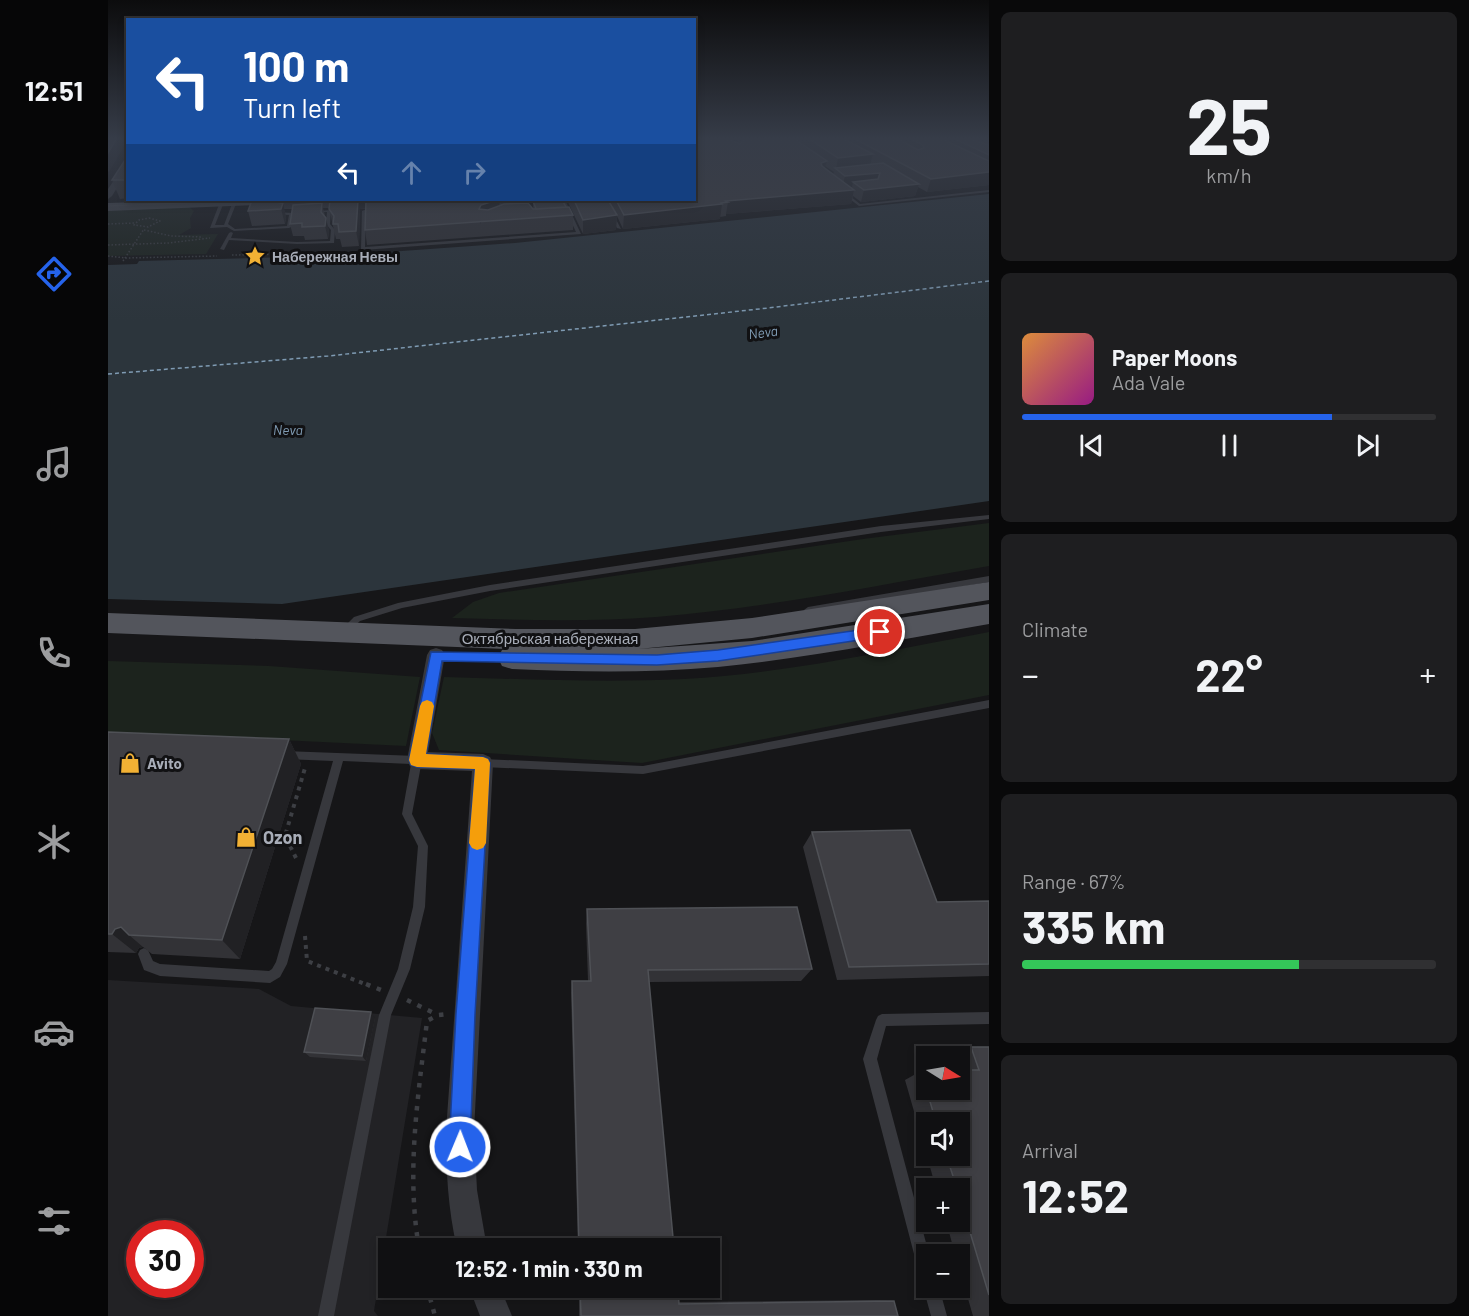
<!DOCTYPE html>
<meta charset="utf-8">
<style>
:root{--surface:#101012;--page:#1e1e20;--text:#f1f3f6;--muted:#9c9d9f;--line:#303032;--accent:#2563eb}
body{margin:0;font-family:Barlow,sans-serif;background:var(--page);color:var(--text);height:100vh;display:flex;flex-direction:column;font-size:22px;white-space:nowrap}
*{box-sizing:border-box;margin:0}
p{font-size:20px;color:var(--muted)}
.icon{flex:none;width:33px;height:33px;fill:none;stroke:currentColor;stroke-width:2;stroke-linecap:round;stroke-linejoin:round}
.map{position:relative;flex:1;overflow:hidden}
.sheet{display:flex;flex-direction:column;gap:12px;padding:12px;background:#09090a;width:480px}
.sheet>*{flex:none}
.guide{position:absolute;left:18px;top:18px;width:570px;height:183px;border-radius:0px;box-shadow:0 3px 9px #0003,0 0 0 2px var(--line);background:#1a4fa0;color:#fff;overflow:hidden}
.needle{width:39px;rotate:101deg}
.tools{position:absolute;left:808px;top:1046px;display:grid;gap:12px}
.tools a{display:grid;place-items:center;width:54px;height:54px;border-radius:0px;background:var(--surface);box-shadow:0 3px 9px #0003,0 0 0 2px var(--line);font-size:30px}
.speed{position:absolute;left:18px;top:1220px;display:flex;gap:12px;font-size:30px;font-weight:700;text-align:center}
.speed>*{display:grid;place-content:center;width:78px;height:78px;border-radius:50%;background:var(--surface);box-shadow:0 3px 9px #0003,0 0 0 2px var(--line);line-height:1}
.speed .limit{border:9px solid #d22;background:#fff;color:#111}
.pin{position:absolute;display:grid;place-items:center;width:51px;height:51px;color:#fff;margin:-26px;border:3px solid #fff;border-radius:50%;box-shadow:0 2px 6px #0007}
.me{position:absolute;width:66px;margin:-33px;rotate:1deg;stroke-linejoin:round;filter:drop-shadow(0 0 4px #0008)}
.turn{display:flex;align-items:center;gap:21px;height:126px;padding:0 18px;font-size:27px}
.turn .icon{width:78px;height:78px;stroke-width:2.5}
.turn b{display:block;font-size:42px;line-height:51px}
.lanes{display:flex;align-items:center;height:57px;padding:0 18px;background:#0003;justify-content:center;gap:30px;direction:ltr}
.lanes .off{opacity:.35}
.big{font-size:45px;font-weight:700;line-height:1.1}
.sheet .card{flex:1;display:flex;flex-direction:column;justify-content:center;gap:9px;min-width:0;padding:0 21px;border-radius:9px;background:var(--page)}
.sheet .dial{align-items:center;gap:0}
.dial b{font-size:78px;line-height:1}
.song{display:flex;align-items:center;gap:18px}
.cover{width:72px;height:72px;border-radius:9px;background:linear-gradient(135deg,hsl(30 70% 55%),hsl(310 70% 35%))}
.played{height:6px;border-radius:3px;background:linear-gradient(90deg,var(--accent) 75%,var(--line) 75%)}
.keys{display:flex;justify-content:space-around;direction:ltr}
.heat{display:flex;justify-content:space-between;align-items:center;font-size:33px;direction:ltr}
.charge{height:9px;border-radius:4px;background:linear-gradient(90deg,#34c759 67%,var(--line) 0)}
.trip{position:absolute;left:270px;top:1238px;width:342px;height:60px;border-radius:0px;background:var(--surface);box-shadow:0 3px 9px #0003,0 0 0 2px var(--line);font-weight:700;line-height:60px;text-align:center}
main{display:flex;flex:1;min-height:0}
.menu{display:flex;flex-direction:column;width:108px;justify-content:space-around;align-items:center;background:#060607;color:var(--muted)}
.menu .icon{width:42px;height:42px}
.menu .selected{color:var(--accent)}
.menu b{font-size:27px;color:var(--text)}
.map>svg:first-child{display:block}
</style>
<main>
<nav class="menu">
<b>12:51</b>
<svg class="icon selected" aria-label="directions" viewBox="0 0 24 24"><path d="M12 3l9 9-9 9-9-9zM9 14v-3h6M13 9l2 2-2 2"/></svg>
<svg class="icon" aria-label="music" viewBox="0 0 24 24"><path d="M9 18V5l10-2v13"/><circle cx="6" cy="18" r="3"/><circle cx="16" cy="16" r="3"/></svg>
<svg class="icon" aria-label="phone" viewBox="0 0 24 24"><path d="M5 4h4l2 5-3 2q2 4 5 5l2-3 5 2v4C11 20 4 13 5 4z"/></svg>
<svg class="icon" aria-label="climate" viewBox="0 0 24 24"><path d="M12 3v18M4 7l16 10M4 17L20 7"/></svg>
<svg class="icon" aria-label="car" viewBox="0 0 24 24"><path d="M5 17H2v-5l4-1 3-4h7l3 4 3 1v5h-3M9 17h6M6 11h13"/><circle cx="7" cy="17" r="2"/><circle cx="17" cy="17" r="2"/></svg>
<svg class="icon" aria-label="filters" viewBox="0 0 24 24"><path d="M4 7h16M4 17h16"/><circle cx="9" cy="7" r="2"/><circle cx="15" cy="17" r="2"/></svg>
</nav>
<div class="map">
<svg width="881" height="1316" viewBox="0 0 881 1316">
<rect width="100%" height="100%" fill="#161618"/>
<path fill="#222225" fill-rule="evenodd" d="M0 980 151 989 183 1006 314 1018 266 1311 270 1316H0ZM32 1233H82V1284H32Z"/>
<g fill="#1c231d">
<polygon points="81,207 86,211 82,218 83,228 71,235 110,234 98,254 0,256 0,210"/>
<path d="M881 523V566C771 585 660 608 548 617 481 622 412 620 344 618L365 602 391 593 755 539Z"/>
<path d="M881 632V695L534 763 331 750 324 733 336 677C416 679 496 683 576 679 679 673 780 651 881 632Z"/>
<polygon points="0,661 161,666 312,677 298,746 0,732"/>
</g>
<polygon fill="#2c353c" points="881,194 881,501 174,604 0,599 0,265 29,264 31,261 184,257 186,254 238,255 407,243"/>
<g fill="none" stroke-linecap="round" stroke-linejoin="round">
<polyline stroke="#7f9bb3" stroke-width="1.5" stroke-dasharray="4 3" stroke-linecap="butt" points="0,374 220,356 660,308 881,281"/>
<g stroke="#3d3f44" stroke-width="1.5" stroke-dasharray="1.5 2" stroke-linecap="butt">
<polygon points="41,218 52,221 40,227 26,225 31,220"/>
<polyline points="0,224 26,223"/>
<polyline points="36,230 63,236 95,237"/>
<polyline points="0,245 60,243 102,238"/>
<polyline points="124,255 181,254"/>
<polyline points="0,256 18,258 109,256"/>
<polyline points="15,261 36,229"/>
</g>
<g stroke="#3d3f44" stroke-width="4" stroke-dasharray="4 5" stroke-linecap="butt">
<polyline points="188,858 177,836 197,768"/>
<polyline points="197,936 199,961 262,986"/>
</g>
<g stroke="#3d3f44" stroke-width="4.5" stroke-dasharray="4.5 7" stroke-linecap="butt">
<polyline points="258,984 273,990"/>
<polyline points="299,1000 330,1015"/>
<path d="M311 1248C298 1172 310 1097 319 1021L330 1015 339 1014"/>
<polyline points="319,1287 327,1316"/>
</g>
<g fill="#37383d" fill-rule="evenodd">
<polygon points="881,190 881,192 751,206 734,193 737,192 752,204"/>
<path d="M453 200H457L473 234 255 250 253 249 254 211C257 209 267 208 270 210L258 212 257 247 468 232Z"/>
<polygon points="494,200 498,200 513,229 509,228"/>
<polygon points="114,201 116,202 107,225 116,225 124,204 126,203 128,204 120,224 127,229 179,226 181,215 165,214 167,212 186,213 183,227 181,228 126,231 119,227 102,228 112,202"/>
<polygon points="223,210 222,224 227,230 226,243 189,244 121,240 116,250 112,249 121,233 123,232 125,233 123,238 189,242 222,241 223,230 218,224 219,212 204,213 202,212"/>
<polygon points="881,515 881,519 773,532 382,591 294,608 252,621 240,632 234,632 233,630 246,617 290,603 382,585 773,526"/>
<polygon points="881,576 881,582 700,613 696,610 700,607"/>
<polygon points="881,700 881,708 535,774 375,767 371,766 370,763 371,760 375,759 535,766"/>
<polygon points="176,751 309,756 313,757 314,760 304,814 320,846 317,907 302,969 283,1015 226,1316 210,1316 271,1015 290,969 305,907 310,846 294,814 303,764 235,761 179,964 172,977 162,983 52,976 36,970 30,954 32,950 36,948 40,950 45,961 52,964 161,971 164,969 168,962 225,761 176,759 172,758 171,755 172,752"/>
<polygon points="881,1012 881,1024 778,1026 769,1059 821,1254 819,1254 819,1281 814,1278 811,1273 755,1059 768,1020 770,1016 774,1014"/>
<polygon points="819,1281 819,1287 831,1287 839,1316 823,1316 815,1287"/>
</g>
<g fill="#37383d" fill-rule="evenodd">
<polygon points="20,160 20,170 4,196 0,199 0,189"/>
<path d="M328 648 334 650 337 655 320 752 375 754 382 757 385 763 366 1131 369 1190 379 1248H349C340 1209 338 1171 338 1131L364 771 309 769 302 766 299 760 319 655 322 650Z"/>
<polygon points="361,1287 392,1287 404,1316 372,1316"/>
</g>
<g fill="#45474d" fill-rule="evenodd">
<polygon points="606,138 629,138 586,148 586,142"/>
<polygon points="96,200 182,200 176,204 0,211 0,203"/>
</g>
<path fill="#53555c" fill-rule="evenodd" d="M881 582V600L644 638 530 649 644 641 881 604V624C791 640 701 658 610 667 541 673 473 672 404 669L394 666 390 658 394 650 398 649 0 633V613L408 629H527L644 618Z"/>
<polyline stroke="#4a4c52" stroke-width="1.5" points="0,206 143,200"/>
</g>
<g fill="#323236" fill-rule="evenodd">
<polygon points="0,138 20,138 20,146 16,146 0,172"/>
<path d="M630 138H685L687 139V138H881V185L819 192 810 187 807 196 753 202 745 196 743 204 618 214V216L612 217V219L515 229 509 216 508 230 475 234 459 200H500L505 209 500 200H586L629 143ZM717 166 726 172 725 174 717 168Z"/>
<polygon points="20,160 20,198 12,199 4,180"/>
<polygon points="144,200 416,200 416,203 425,209 425,201 458,207 465,215 465,230 259,245 257,230 257,209 252,209 251,246 234,247 232,239 228,239 221,208 215,208 221,231 220,239 197,240 196,236 185,236 182,224 184,209 176,209 178,217 177,224 144,226 140,211"/>
<polygon points="0,732 181,739 193,764 132,959 44,954 35,947 31,948 28,953 0,952"/>
<polygon points="704,832 829,902 881,901 881,976 729,980 695,847"/>
<polygon points="479,909 704,969 693,981 541,982 566,1248 470,1248 463,993 464,981 480,981 478,923"/>
<polygon points="267,1018 258,1061 202,1057 196,1052"/>
<path d="M863 1047H881V1316H865L852 1271V1254H847L838 1221H852V1188H828L797 1080 813 1071 852 1089V1056H847ZM819 1122H852V1155H819Z"/>
<polygon points="471,1287 570,1287 571,1302 769,1300 786,1301 790,1316 471,1316"/>
</g>
<g fill="#212124">
<polygon points="9,138 13,138 16,146 1,172 0,153"/>
<polygon points="765,154 761,169 728,169 730,158"/>
<polygon points="719,161 715,174 713,163"/>
<polygon points="881,172 881,185 819,192 823,179"/>
<polygon points="772,173 768,184 745,182 744,187 734,188 737,176"/>
<polygon points="811,184 807,196 753,202 756,190"/>
<polygon points="746,190 743,204 618,214 620,202 618,201"/>
<polygon points="250,200 284,200 279,206 252,209 251,246 248,231"/>
<polygon points="389,200 391,200 392,213 374,220 372,224 371,209 373,205"/>
<polygon points="175,203 178,217 177,224 173,209"/>
<polygon points="614,204 612,219 515,229 516,215"/>
<polygon points="509,215 508,230 475,234 475,220"/>
<polygon points="218,218 221,231 220,239 217,226"/>
<polygon points="181,739 193,764 132,959 114,940"/>
<polygon points="13,927 21,935 35,947 31,948 28,953 4,934 7,929"/>
<polygon points="263,1012 267,1018 258,1061 254,1056"/>
</g>
<g fill="#3f3f44" stroke="#4f5156" stroke-width="1.5">
<polygon points="0,138 9,138 0,153"/>
<polygon points="586,138 618,138 632,144 636,141 632,138 685,138 719,161 713,163 714,166 746,190 618,201 620,202 613,203 614,204 516,215 508,200 586,200"/>
<polygon points="700,138 734,138 765,154 730,158"/>
<polygon points="745,138 788,138 810,150 816,148 815,145 801,138 832,138 881,161 881,172 823,179"/>
<polygon points="845,138 859,138 881,145 881,155"/>
<polygon points="17,160 20,160 20,180 4,180"/>
<polygon points="775,163 811,184 756,190 745,182 770,179 772,173 737,176 727,168"/>
<polygon points="144,200 159,200 158,201 175,203 173,209 140,211"/>
<polygon points="222,200 250,200 248,231 231,232 230,224 225,224 226,216 221,209"/>
<polygon points="258,200 389,200 373,205 371,209 380,210 396,204 420,203 425,209 461,207 465,215 257,230"/>
<polygon points="446,200 454,200 458,207 428,209 425,201"/>
<polygon points="466,200 500,200 509,215 475,220"/>
<polygon points="214,203 213,212 218,218 217,226 194,227 194,223 182,224 185,205"/>
<polygon points="0,732 181,739 114,940 21,935 13,927 7,929 4,934 0,934"/>
<polygon points="802,830 829,902 881,901 881,964 741,967 704,832"/>
<polygon points="689,907 704,969 540,970 566,1248 471,1248 464,981 483,981 479,909"/>
<polygon points="207,1008 263,1012 254,1056 196,1052"/>
<polygon points="863,1047 881,1047 881,1295 852,1199 852,1188 849,1188 838,1155 852,1155 852,1122 828,1122 813,1071 819,1071 819,1089 852,1089 852,1070 871,1070"/>
<polygon points="472,1287 570,1287 571,1304 786,1301 790,1316 473,1316"/>
</g>
<linearGradient id="sky" x2="0" y2="1"><stop stop-color="#0c0c0d"/><stop offset="0.43" stop-color="#363c48"/><stop offset="1" stop-color="#363c48" stop-opacity="0"/></linearGradient>
<rect width="881" height="322" fill="url(#sky)"/>
<polygon fill="#2563eb" stroke="#184099" stroke-width="1.5" points="772,627 779,632 772,637 610,661 549,665 334,661 318,754 375,757 380,759 382,763 367,1014 362,1147 359,1155 352,1158 344,1155 341,1147 348,1014 367,769 309,767 303,765 301,760 323,652 549,655 610,650"/>
<polygon fill="#f59e0b" points="319,700 324,702 326,706 318,754 375,757 380,759 382,763 378,843 375,848 369,850 364,848 361,843 367,769 309,767 303,765 301,760 312,706 314,702"/>
<defs>
<g id="sight-bare" transform="scale(1.62)"><path d="M0-6L1.8-2.2L6-1.7L2.9 1.2L3.7 5.4L0 3.3L-3.7 5.4L-2.9 1.2L-6-1.7L-1.8-2.2Z" fill="#f2b134" stroke="#111113" stroke-width="2.5" paint-order="stroke"/></g>
<g id="shop-bare" transform="scale(1.62)"><path d="M-5-2.5h2.3a2.7 3.5 0 0 1 5.4 0H5L5.5 6h-11ZM-1.5-2.5h3a1.5 2.3 0 0 0-3 0Z" fill="#f2b134" stroke="#111113" stroke-width="2.5" paint-order="stroke"/></g>
</defs>
<g fill-rule="evenodd">
<use href="#sight-bare" x="147" y="256"/>
<use href="#shop-bare" x="22" y="763"/>
<use href="#shop-bare" x="138" y="837"/>
</g>
<g text-anchor="middle" dominant-baseline="central" stroke-width="6" stroke-linejoin="round" paint-order="stroke">
<g font-size="14" font-weight="bold" fill="#a8adb8" stroke="#111113" text-anchor="start">
<text x="164" y="256">Набережная Невы</text>
</g>
<g font-size="14" font-style="italic" fill="#7f9bb3" stroke="#111113">
<text transform="translate(655 332) rotate(-7)">Neva</text>
<text x="180" y="429">Neva</text>
</g>
<g font-size="15" fill="#a8adb8" stroke="#111113">
<text x="442" y="638">Октябрьская набережная</text>
</g>
<g font-size="15" font-weight="bold" fill="#a8adb8" stroke="#111113" text-anchor="start">
<text x="39" y="763">Avito</text>
</g>
<g font-size="18" font-weight="bold" fill="#a8adb8" stroke="#111113" text-anchor="start">
<text x="155" y="837">Ozon</text>
</g>
</g>
</svg>
<div class="tools">
<a><svg class="needle" viewBox="-14 -14 28 28"><path d="M0-13l5 13h-10z" fill="#e53935"/><path d="M0 13l5-13h-10z" fill="#9c9d9f"/></svg></a>
<a><svg class="icon" aria-label="sound" viewBox="0 0 24 24"><path d="M4 9h4l5-4v14l-5-4H4zM17 9q2 3 0 6"/></svg></a>
<a>+</a>
<a>−</a>
</div>
<div class="speed"><div class="limit">30</div></div>
<div class="pin" style="left:772px;top:632px;background:#d93025"><svg class="icon" aria-label="arrive" viewBox="0 0 24 24"><path d="M6 21V4h12l-3 4 3 4H6"/></svg></div>
<svg class="me" style="left:352px;top:1147px" viewBox="-20 -20 40 40"><circle r="17" fill="#2563eb" stroke="#fff" stroke-width="3"/><path d="M0-11L8 9 0 5-8 9z" fill="#fff"/></svg>
<div class="trip">12:52 · 1 min · 330 m</div>
<div class="guide">
<div class="turn"><svg class="icon" aria-label="left" viewBox="0 0 24 24"><path d="M17 20v-9H6M10 6l-5 5 5 5"/></svg><div><b>100 m</b>Turn left</div></div>
<div class="lanes"><svg class="icon" aria-label="left" viewBox="0 0 24 24"><path d="M17 20v-9H6M10 6l-5 5 5 5"/></svg><svg class="icon off" aria-label="ahead" viewBox="0 0 24 24"><path d="M12 20V5M6 11l6-6 6 6"/></svg><svg class="icon off" aria-label="right" viewBox="0 0 24 24"><path d="M7 20v-9h11M14 6l5 5-5 5"/></svg></div>
</div>
</div>
<section class="sheet">
<div class="card dial"><b>25</b><p>km/h</p></div>
<div class="card">
<div class="song"><i class="cover"></i><div><b>Paper Moons</b><p>Ada Vale</p></div></div>
<div class="played"></div>
<div class="keys"><svg class="icon" aria-label="previous" viewBox="0 0 24 24"><path d="M18 5L8 12l10 7zM5 5v14"/></svg><svg class="icon" aria-label="pause" viewBox="0 0 24 24"><path d="M8 5v14M16 5v14"/></svg><svg class="icon" aria-label="next" viewBox="0 0 24 24"><path d="M6 5l10 7-10 7zM19 5v14"/></svg></div>
</div>
<div class="card"><p>Climate</p>
<div class="heat"><a>−</a><b class="big">22°</b><a>+</a></div>
</div>
<div class="card"><p>Range · 67%</p><b class="big">335 km</b><div class="charge"></div></div>
<div class="card"><p>Arrival</p><b class="big">12:52</b></div>
</section>
</main>
